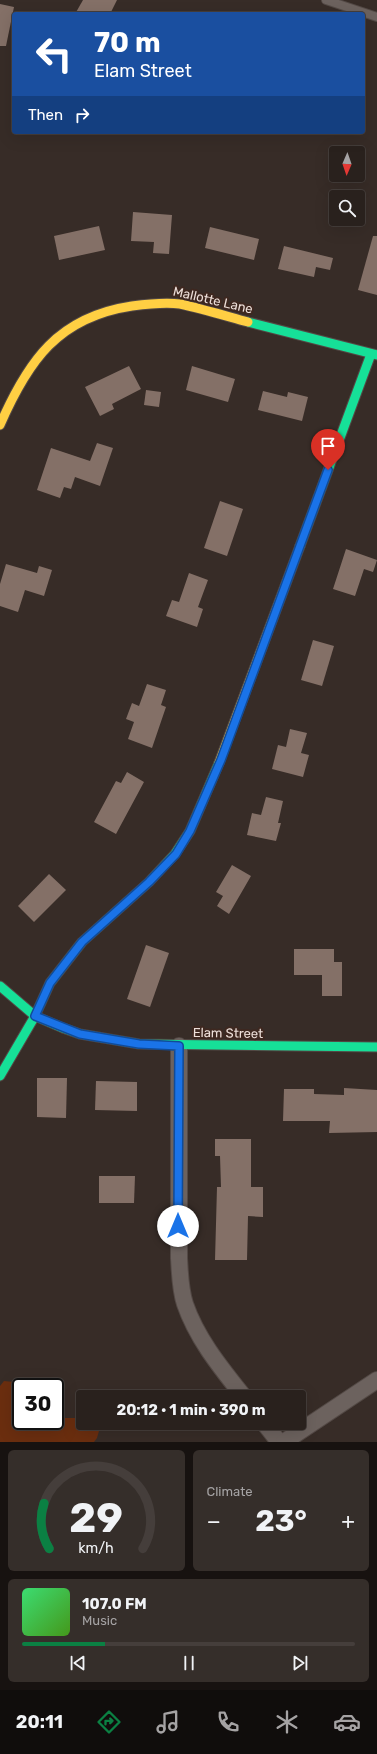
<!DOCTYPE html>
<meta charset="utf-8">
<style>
:root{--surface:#29211d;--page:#352e2a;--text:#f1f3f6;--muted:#a5a3a4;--line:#453e3b;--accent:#0b8043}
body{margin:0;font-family:Rubik,sans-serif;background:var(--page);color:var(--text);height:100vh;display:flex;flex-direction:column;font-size:15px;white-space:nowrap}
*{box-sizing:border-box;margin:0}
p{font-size:13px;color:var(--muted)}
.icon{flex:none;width:22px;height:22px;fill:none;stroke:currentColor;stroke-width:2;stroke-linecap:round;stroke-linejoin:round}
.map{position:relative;height:1442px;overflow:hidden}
.sheet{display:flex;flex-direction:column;gap:8px;padding:8px;background:#171210;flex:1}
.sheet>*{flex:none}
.hud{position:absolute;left:12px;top:12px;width:353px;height:122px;border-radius:4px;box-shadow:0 4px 16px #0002,0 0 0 1px var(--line);background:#1a4fa0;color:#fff;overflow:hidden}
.needle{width:26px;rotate:182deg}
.fabs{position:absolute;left:329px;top:146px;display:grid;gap:8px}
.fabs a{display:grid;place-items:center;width:36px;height:36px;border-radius:4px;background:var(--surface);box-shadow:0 4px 16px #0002,0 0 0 1px var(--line);font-size:20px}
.speed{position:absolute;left:12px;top:1378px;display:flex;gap:8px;font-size:20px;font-weight:700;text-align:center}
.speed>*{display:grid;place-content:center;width:52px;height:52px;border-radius:50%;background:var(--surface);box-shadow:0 4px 16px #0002,0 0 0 1px var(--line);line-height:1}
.speed .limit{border:2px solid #111;border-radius:6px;background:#fff;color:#111}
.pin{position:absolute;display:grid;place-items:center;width:34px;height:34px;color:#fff;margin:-41px -17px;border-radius:50% 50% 50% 0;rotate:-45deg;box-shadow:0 0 4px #0007}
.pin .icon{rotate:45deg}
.me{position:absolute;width:44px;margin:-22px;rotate:0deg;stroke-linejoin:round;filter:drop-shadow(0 0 3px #0008)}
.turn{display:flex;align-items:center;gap:14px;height:84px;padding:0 16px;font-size:18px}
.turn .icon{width:52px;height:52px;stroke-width:2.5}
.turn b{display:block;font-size:28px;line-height:34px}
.then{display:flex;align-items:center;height:38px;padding:0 16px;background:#0003;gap:8px;font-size:15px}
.big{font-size:30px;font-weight:700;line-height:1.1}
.sheet .card{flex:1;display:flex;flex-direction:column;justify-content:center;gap:6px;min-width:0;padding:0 14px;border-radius:6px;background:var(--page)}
.sheet .dial{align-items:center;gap:0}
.dial svg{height:104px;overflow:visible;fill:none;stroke:var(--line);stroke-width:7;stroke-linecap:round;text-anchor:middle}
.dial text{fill:var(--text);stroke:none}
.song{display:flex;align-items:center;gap:12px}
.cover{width:48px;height:48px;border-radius:6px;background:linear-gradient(135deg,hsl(140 70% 55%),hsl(100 70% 35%))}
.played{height:4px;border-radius:2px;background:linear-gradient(90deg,var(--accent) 25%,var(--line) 25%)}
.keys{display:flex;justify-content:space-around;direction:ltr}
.heat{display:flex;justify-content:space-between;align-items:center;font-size:22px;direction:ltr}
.sheet .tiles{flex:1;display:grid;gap:8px;grid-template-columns:1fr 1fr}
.card:last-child{grid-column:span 2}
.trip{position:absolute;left:76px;top:1390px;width:230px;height:40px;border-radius:4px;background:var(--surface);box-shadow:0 4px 16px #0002,0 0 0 1px var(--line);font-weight:700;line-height:40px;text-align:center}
.dock{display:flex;height:64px;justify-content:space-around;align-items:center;background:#100d0c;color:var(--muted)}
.dock .icon{width:28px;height:28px}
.dock .on{color:var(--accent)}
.dock b{font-size:18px;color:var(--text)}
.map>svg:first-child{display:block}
</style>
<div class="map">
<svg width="377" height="1442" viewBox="0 0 377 1442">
<rect width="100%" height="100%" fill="#372c27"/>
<polygon fill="#6b2e0f" points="4,1381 14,1382 21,1393 21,1421 55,1421 55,1418 83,1418 83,1423 101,1424 97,1438 94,1442 0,1442 0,1386"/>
<g fill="#847067">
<polygon points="83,0 117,0 110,14 75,14"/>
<polygon points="0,4 14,7 6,46 0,46"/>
<polygon points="133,212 172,215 169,254 153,253 154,242 131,241"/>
<polygon points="99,226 105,250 59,260 54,236"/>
<polygon points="210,227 259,239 254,260 205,248"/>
<polygon points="373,236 377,236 377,295 358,290"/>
<polygon points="284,246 333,258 330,270 316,267 314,277 278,269"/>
<polygon points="129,366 141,389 112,404 114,409 100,416 85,387"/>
<polygon points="192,366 235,379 228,402 186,390"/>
<polygon points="146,390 161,392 159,407 144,405"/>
<polygon points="263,391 287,397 288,392 308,397 302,421 258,410"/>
<polygon points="97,443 113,448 100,486 75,477 71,489 64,487 60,498 37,490 51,448 90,461"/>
<polygon points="220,501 243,509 227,556 204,548"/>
<polygon points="346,549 377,560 373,572 364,569 355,596 333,589"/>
<polygon points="6,564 37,573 39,566 52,570 44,596 25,590 18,612 0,606 0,584"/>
<polygon points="189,573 208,580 198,607 203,609 197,627 166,616 172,600 179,602"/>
<polygon points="313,640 334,646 322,686 301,680"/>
<polygon points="147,684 166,690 161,705 166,707 152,748 128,739 134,722 126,719 132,703 139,706"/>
<polygon points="290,729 307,733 301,753 309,755 303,777 272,769 278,745 286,747"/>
<polygon points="127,772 144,782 116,834 94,822 116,781 121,783"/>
<polygon points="266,797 283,801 278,823 281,823 276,841 247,835 252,813 261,815"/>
<polygon points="232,865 251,876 229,914 217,906 223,896 216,892"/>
<polygon points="49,874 66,890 34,922 18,906"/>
<polygon points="146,945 169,953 150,1007 127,999"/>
<polygon points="294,949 334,949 334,962 342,962 342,996 322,996 322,975 294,975"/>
<polygon points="37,1078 67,1078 66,1118 37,1117"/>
<polygon points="96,1081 137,1082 137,1111 95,1110"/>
<polygon points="344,1088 377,1090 377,1132 329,1133 330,1121 283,1121 284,1089 314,1089 314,1094 344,1095"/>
<polygon points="215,1139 251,1139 251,1187 263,1187 263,1217 248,1216 247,1260 215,1260 217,1187 221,1187 220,1156 215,1156"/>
<polygon points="99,1176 135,1176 134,1203 99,1203"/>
</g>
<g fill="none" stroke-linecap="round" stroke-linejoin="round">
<g stroke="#534945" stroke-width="10">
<polyline id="lane" points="326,0 377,17"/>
</g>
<g stroke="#534945" stroke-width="18">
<g id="street">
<path d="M179 1046V1258C180 1273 180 1289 185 1304 197 1339 221 1368 244 1397"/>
<polyline points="264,1423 279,1442"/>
<polyline points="284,1442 377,1380"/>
</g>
</g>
<g stroke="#534945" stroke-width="11">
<g id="fast">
<polyline points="248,322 377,355"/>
<polyline points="300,546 371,354"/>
<polyline points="0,986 35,1016 63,1028 80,1034 139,1044 377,1047"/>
<polyline points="0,1076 35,1016 50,983 82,942 149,882 175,854 190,831 219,763"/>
</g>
</g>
<g stroke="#534945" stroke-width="11">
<g id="slow">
<path d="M0 425C28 361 58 317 132 306 147 304 165 302 180 304 203 309 226 316 248 322"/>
<polyline points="219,763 300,546"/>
</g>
</g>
<use href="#lane" stroke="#6c625e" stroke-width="8"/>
<use href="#street" stroke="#6c625e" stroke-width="16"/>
<use href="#fast" stroke="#16e098" stroke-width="9"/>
<use href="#slow" stroke="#ffcf43" stroke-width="9"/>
</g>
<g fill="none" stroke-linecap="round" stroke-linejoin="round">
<g stroke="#114b97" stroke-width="10">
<polyline id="route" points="178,1226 179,1046 139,1044 80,1034 35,1016 50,983 82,942 149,882 176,854 190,831 221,760 328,470"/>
</g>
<use href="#route" stroke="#1a73e8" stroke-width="7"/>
</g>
<g text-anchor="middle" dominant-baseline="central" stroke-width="4" stroke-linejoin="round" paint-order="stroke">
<g font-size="13" fill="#eddfd9" stroke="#3e2820">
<text transform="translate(213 300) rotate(13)">Mallotte Lane</text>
<text transform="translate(228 1033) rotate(1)">Elam Street</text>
</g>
</g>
</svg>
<div class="fabs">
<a><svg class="needle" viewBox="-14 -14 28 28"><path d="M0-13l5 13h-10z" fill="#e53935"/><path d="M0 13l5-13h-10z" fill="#a5a3a4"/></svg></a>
<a><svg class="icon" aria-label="search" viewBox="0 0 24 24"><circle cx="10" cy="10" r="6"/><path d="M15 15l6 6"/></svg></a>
</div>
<div class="speed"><div class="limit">30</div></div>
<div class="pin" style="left:328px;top:470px;background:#d93025"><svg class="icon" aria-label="arrive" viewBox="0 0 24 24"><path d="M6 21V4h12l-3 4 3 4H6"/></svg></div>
<svg class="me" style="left:178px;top:1226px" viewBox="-20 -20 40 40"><circle r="19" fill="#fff"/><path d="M0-13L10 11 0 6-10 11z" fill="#1a73e8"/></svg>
<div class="trip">20:12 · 1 min · 390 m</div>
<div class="hud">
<div class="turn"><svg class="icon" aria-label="left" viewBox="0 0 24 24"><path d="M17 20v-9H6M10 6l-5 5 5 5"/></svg><div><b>70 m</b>Elam Street</div></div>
<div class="then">Then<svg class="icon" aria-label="right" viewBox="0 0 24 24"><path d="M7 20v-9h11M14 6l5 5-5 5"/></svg></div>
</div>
</div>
<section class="sheet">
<div class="tiles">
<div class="card dial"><svg viewBox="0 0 100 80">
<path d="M14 69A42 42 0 1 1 86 69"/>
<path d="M14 69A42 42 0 0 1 10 34" stroke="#0b8043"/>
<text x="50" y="56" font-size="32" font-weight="700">29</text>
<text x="50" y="72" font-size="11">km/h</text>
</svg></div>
<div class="card"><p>Climate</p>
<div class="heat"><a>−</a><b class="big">23°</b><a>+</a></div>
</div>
<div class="card">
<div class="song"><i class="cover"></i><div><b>107.0 FM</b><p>Music</p></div></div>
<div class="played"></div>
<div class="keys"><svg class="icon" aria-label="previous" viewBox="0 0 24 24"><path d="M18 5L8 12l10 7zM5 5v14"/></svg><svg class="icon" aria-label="pause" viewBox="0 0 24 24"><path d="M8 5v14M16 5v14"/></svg><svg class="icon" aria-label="next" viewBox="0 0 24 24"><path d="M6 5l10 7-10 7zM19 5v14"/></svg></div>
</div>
</div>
</section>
<nav class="dock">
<b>20:11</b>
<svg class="icon on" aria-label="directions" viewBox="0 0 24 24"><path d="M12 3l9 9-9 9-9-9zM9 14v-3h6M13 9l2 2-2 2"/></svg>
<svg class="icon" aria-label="music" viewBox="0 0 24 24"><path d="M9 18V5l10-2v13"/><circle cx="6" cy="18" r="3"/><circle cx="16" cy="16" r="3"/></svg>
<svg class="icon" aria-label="phone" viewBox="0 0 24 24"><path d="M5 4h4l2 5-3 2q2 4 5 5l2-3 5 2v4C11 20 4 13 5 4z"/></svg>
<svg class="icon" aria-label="climate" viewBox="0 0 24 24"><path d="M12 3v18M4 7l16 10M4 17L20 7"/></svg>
<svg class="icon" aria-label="car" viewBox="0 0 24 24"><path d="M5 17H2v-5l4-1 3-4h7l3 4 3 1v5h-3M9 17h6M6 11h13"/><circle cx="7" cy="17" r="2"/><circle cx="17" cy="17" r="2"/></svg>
</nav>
